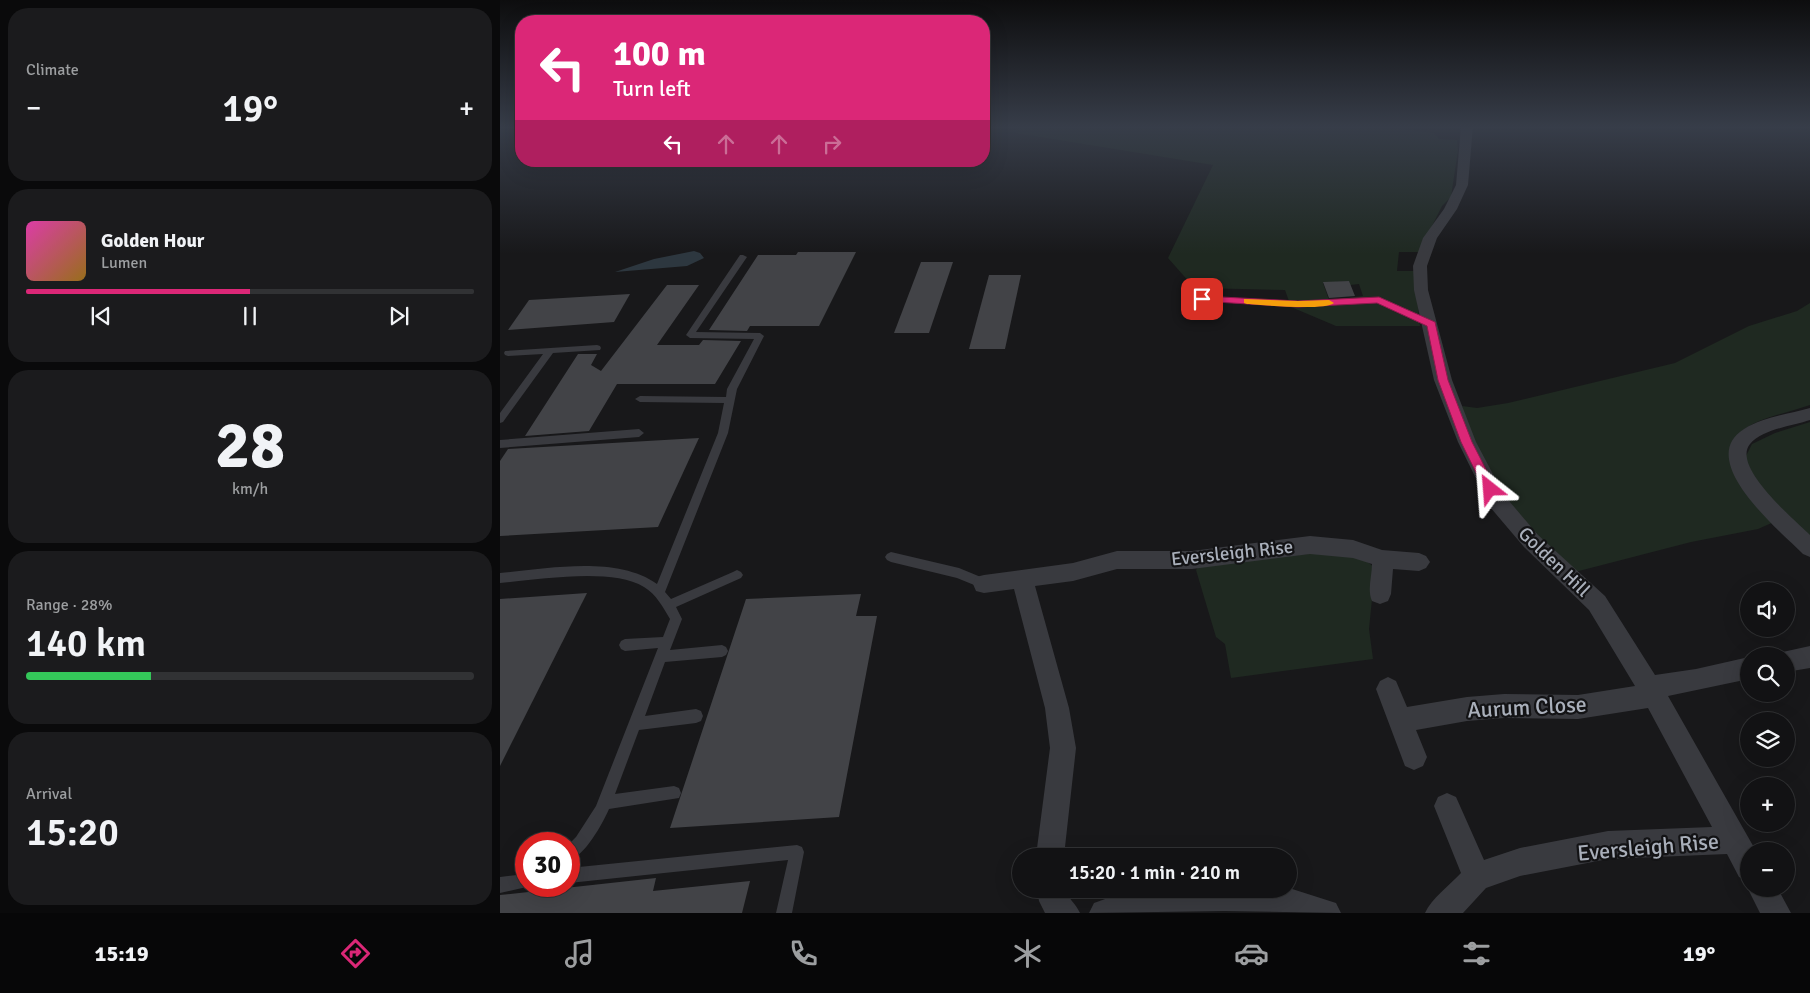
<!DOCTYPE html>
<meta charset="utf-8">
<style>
:root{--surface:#121214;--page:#1b1b1d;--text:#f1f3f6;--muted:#9c9ea0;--line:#313234;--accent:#db2777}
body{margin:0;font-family:Signika,sans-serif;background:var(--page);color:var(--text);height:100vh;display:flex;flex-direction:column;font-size:19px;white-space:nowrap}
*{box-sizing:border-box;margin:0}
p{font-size:16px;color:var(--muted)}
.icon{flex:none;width:28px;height:28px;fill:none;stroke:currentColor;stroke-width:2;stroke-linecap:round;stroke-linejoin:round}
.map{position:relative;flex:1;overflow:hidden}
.drawer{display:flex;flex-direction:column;gap:8px;padding:8px;background:#0a0a0b;width:500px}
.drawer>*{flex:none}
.hud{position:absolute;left:15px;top:15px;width:475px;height:152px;border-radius:20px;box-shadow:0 5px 20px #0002,0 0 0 1px var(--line);background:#db2777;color:#fff;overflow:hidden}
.controls{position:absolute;left:1240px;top:582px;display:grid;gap:10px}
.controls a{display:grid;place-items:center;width:55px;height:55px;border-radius:50%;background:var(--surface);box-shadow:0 5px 20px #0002,0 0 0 1px var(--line);font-size:25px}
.speed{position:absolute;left:15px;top:832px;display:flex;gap:10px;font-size:25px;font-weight:700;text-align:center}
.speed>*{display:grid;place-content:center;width:65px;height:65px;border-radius:50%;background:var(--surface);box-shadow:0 5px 20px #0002,0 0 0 1px var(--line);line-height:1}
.speed .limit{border:8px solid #d22;background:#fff;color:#111}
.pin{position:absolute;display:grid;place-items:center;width:42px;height:42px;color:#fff;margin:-21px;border-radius:10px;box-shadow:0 2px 8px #0006}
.me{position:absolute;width:55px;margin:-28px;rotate:332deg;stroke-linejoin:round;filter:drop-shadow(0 0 4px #0008)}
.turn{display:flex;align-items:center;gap:18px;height:105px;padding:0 15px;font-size:22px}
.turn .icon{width:65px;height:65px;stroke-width:2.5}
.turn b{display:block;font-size:35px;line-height:42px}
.lanes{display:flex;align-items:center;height:48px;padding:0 15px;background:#0003;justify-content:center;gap:25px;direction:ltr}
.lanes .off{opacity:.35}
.big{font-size:38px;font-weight:600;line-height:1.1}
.drawer .tile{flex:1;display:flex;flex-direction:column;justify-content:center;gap:8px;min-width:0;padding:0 18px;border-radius:20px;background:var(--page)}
.drawer .dial{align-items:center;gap:0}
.dial b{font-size:65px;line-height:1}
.song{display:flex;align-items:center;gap:15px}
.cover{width:60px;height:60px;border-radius:8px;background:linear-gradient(135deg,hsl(320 70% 55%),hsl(40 70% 35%))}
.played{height:5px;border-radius:2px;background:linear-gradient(90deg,var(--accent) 50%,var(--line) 50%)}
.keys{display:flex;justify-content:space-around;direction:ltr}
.heat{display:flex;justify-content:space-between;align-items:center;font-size:28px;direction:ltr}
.charge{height:8px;border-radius:4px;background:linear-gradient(90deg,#34c759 28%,var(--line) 0)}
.trip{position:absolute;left:512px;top:848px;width:285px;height:50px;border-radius:25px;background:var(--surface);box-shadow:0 5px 20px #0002,0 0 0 1px var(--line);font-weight:600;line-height:50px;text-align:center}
.menu{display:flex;height:80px;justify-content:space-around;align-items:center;background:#070708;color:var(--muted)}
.menu .icon{width:35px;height:35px}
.menu .active{color:var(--accent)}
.menu b{font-size:22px;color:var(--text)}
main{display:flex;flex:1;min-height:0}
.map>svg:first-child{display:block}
</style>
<main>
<section class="drawer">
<div class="tile"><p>Climate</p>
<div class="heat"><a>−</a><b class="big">19°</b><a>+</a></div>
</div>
<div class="tile">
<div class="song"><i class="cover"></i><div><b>Golden Hour</b><p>Lumen</p></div></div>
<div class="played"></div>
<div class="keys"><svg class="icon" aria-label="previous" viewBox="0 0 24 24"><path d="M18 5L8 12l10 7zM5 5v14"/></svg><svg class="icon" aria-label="pause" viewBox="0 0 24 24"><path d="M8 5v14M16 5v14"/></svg><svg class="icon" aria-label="next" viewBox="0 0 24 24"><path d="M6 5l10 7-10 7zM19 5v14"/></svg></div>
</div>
<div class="tile dial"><b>28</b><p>km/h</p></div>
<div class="tile"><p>Range · 28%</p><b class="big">140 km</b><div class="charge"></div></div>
<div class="tile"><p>Arrival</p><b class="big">15:20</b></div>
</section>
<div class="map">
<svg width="1310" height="913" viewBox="0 0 1310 913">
<rect width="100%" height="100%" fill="#18181a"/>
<g fill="#1f2921" fill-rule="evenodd">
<path d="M523 126H875L934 133 939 139 957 140 958 150 951 197 942 206 919 252H899L897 271H914L920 326H836L791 307 785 290 699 288 691 284 668 258 713 165 510 132ZM849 281 850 285 859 284 863 296 829 300 823 283Z"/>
<path d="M1310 303V405C1293 411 1265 417 1251 425 1203 452 1254 495 1276 521L1258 529 1191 542 1075 572 1015 519 974 451 962 406 977 408 1008 403 1175 363 1249 326 1297 311Z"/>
<polygon points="1310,422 1310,541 1258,487 1245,458 1252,444 1275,433"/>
<path d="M817 553C837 555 862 552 875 569L869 629 873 659 731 678 725 644 716 637 696 570 699 566Z"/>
</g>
<polygon fill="#2d373f" points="194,251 200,253 204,258 187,266 115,272 154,259"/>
<g fill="#424347">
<polygon points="298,252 356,252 319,326 250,326 247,331 209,330 258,255 296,255"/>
<polygon points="421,262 453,262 429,333 394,333"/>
<polygon points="489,275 521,275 505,349 469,349"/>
<polygon points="849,281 855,296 829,298 823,282"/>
<polygon points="167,285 199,285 157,345 199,345 203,340 241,341 215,384 117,384 89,431 25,436 78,354 97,354 91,365 101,371"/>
<polygon points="130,294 114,322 8,330 29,300"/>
<polygon points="199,438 158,527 0,536 0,461 8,449"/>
<polygon points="87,593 0,766 0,599"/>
<polygon points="361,594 356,616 377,616 339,817 170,828 246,599"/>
<polygon points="156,878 153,891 250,881 242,913 0,913 0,895"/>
</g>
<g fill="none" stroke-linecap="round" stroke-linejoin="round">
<g fill="#393a3f" fill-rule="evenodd">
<path d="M240 255H243L247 257 196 332 260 333 264 336 237 389 228 433 165 592 171 599 233 572 237 570 241 572 243 575 241 578 176 607 182 619 170 650 222 645 226 647 228 651 226 655 222 657 165 662 145 716 196 709 201 711 203 716 201 721 196 723 139 730 115 794 174 786 179 788 181 793 179 798 109 809C102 825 85 855 69 861V844L76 837 96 806 158 648 125 651 121 649 119 645 121 641 125 639 163 637 170 619C163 607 156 594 144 587 111 567 38 580 0 583V573C47 569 116 555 157 584L218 433 224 403 140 402 135 399 140 396 226 397 227 389 254 339 190 338 186 335Z"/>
<polygon points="699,297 798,301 879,298 935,325 931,328 928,327 878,303 798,307 702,301 698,299"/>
<polygon points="97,345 100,346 101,348 100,350 53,353 3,422 0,423 0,413 43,354 8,356 5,355 4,353 5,351"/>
<polygon points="139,429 144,433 139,437 0,448 0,440"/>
<polygon points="391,552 459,568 488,580 490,584 488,588 484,589 457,578 391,562 387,560 385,557 387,554"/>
<polygon points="297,845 302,847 304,852 292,913 276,913 288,860 69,883 69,868"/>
<polygon points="26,874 26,886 31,886 0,893 0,877"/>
</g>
<g fill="#393a3f" fill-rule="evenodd">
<path d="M961 126H973L968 185 957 209 937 238 927 266 928 290 952 380 976 442 1004 495 1038 535 1105 596 1155 675 1196 669 1249 657V679L1168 696 1256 851H1249V881L1239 877 1227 854 1108 859 1020 876 986 888 963 913H925C931 899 950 885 961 873L934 806 938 797 947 793 956 797 984 860 1020 848 1108 831 1212 827 1148 708 1078 719 1004 718 967 721 916 730 927 757 923 766 914 770 905 766 876 689 880 681 888 677 896 681 907 707 967 697 1004 694 1078 695 1135 686 1089 610 1024 547 990 507 958 442 934 380 914 290 913 266 923 238 944 209 956 185Z"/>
<path d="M1310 408V420C1292 426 1263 429 1250 444 1231 467 1295 520 1310 535V557L1303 554C1280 531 1194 460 1244 429 1263 417 1289 414 1310 408Z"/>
<path d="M810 536 853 540 882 550 919 553 926 556 930 562 926 568 919 571 893 569 891 594 888 601 880 604 872 601C867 590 872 576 872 564L853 558 810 554 692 569H617L573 581 535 586 569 708 576 748 564 856H536L550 748 545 708 514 589 484 593 476 591 473 584 476 577 484 575 573 563 617 551H692Z"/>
<polygon points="1310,646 1310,668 1286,672 1286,656 1276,656 1278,653"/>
<polygon points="1249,887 1249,889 1278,889 1291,913 1260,913 1248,889"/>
<polygon points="789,888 836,903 841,913 724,911 589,913 594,903 633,889"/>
<path d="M537 889H565C567 897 576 904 580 913H545L539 901Z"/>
</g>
</g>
<linearGradient id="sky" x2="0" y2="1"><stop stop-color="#0d0d0e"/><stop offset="0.5" stop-color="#373d49"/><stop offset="1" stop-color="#373d49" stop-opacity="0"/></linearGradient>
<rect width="1310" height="254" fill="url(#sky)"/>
<polygon fill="#db2777" stroke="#8e194d" points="702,296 798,301 879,297 935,322 948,380 972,442 996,489 994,493 986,493 961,442 938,380 927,326 877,303 798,307 699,301 699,297"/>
<path fill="#f59e0b" d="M744 299 798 301 829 300 834 303C824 311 763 305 747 304L744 303Z"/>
<g text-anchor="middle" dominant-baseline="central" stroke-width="4.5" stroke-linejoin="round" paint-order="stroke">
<g font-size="19" fill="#a9afba" stroke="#131315">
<text transform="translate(732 553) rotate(-6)">Eversleigh Rise</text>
<text transform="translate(1054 562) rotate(44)">Golden Hill</text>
</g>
<g font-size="22" fill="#a9afba" stroke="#131315">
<text transform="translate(1027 707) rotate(-3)">Aurum Close</text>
<text transform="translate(1148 847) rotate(-5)">Eversleigh Rise</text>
</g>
</g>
</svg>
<div class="controls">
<a><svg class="icon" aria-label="sound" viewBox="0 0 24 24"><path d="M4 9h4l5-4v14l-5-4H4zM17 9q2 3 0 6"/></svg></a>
<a><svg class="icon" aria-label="search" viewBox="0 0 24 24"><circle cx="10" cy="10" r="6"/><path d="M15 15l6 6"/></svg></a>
<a><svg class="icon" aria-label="layers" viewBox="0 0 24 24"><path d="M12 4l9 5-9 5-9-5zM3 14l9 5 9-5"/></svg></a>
<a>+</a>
<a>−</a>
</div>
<div class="speed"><div class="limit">30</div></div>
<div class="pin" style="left:702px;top:299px;background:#d93025"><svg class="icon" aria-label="arrive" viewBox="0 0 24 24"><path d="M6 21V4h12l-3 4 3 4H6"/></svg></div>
<svg class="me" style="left:990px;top:489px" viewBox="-20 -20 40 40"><path d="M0-17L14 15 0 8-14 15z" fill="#db2777" stroke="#fff" stroke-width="4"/></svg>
<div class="trip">15:20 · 1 min · 210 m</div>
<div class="hud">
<div class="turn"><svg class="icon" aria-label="left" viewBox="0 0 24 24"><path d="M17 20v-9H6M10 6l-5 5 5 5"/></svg><div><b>100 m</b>Turn left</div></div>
<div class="lanes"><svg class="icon" aria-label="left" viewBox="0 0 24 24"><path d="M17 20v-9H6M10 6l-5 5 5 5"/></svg><svg class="icon off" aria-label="ahead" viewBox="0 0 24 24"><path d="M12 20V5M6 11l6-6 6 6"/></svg><svg class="icon off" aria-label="ahead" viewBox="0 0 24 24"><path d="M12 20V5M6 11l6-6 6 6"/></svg><svg class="icon off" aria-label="right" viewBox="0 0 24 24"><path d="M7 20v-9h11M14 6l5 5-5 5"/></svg></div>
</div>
</div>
</main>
<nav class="menu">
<b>15:19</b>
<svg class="icon active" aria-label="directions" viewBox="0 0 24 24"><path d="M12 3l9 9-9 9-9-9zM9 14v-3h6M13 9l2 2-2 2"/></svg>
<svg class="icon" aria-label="music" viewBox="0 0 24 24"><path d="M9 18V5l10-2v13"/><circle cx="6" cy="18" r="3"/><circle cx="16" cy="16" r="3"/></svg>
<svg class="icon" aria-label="phone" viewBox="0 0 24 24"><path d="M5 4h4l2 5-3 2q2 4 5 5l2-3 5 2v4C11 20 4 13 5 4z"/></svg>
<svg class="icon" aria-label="climate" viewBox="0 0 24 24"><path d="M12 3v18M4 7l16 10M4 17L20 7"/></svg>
<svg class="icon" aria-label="car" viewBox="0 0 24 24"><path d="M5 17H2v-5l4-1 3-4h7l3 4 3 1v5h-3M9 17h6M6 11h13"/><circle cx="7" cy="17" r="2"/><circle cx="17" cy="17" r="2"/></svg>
<svg class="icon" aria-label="filters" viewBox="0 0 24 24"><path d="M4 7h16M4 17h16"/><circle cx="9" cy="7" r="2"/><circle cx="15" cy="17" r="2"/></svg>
<b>19°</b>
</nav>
